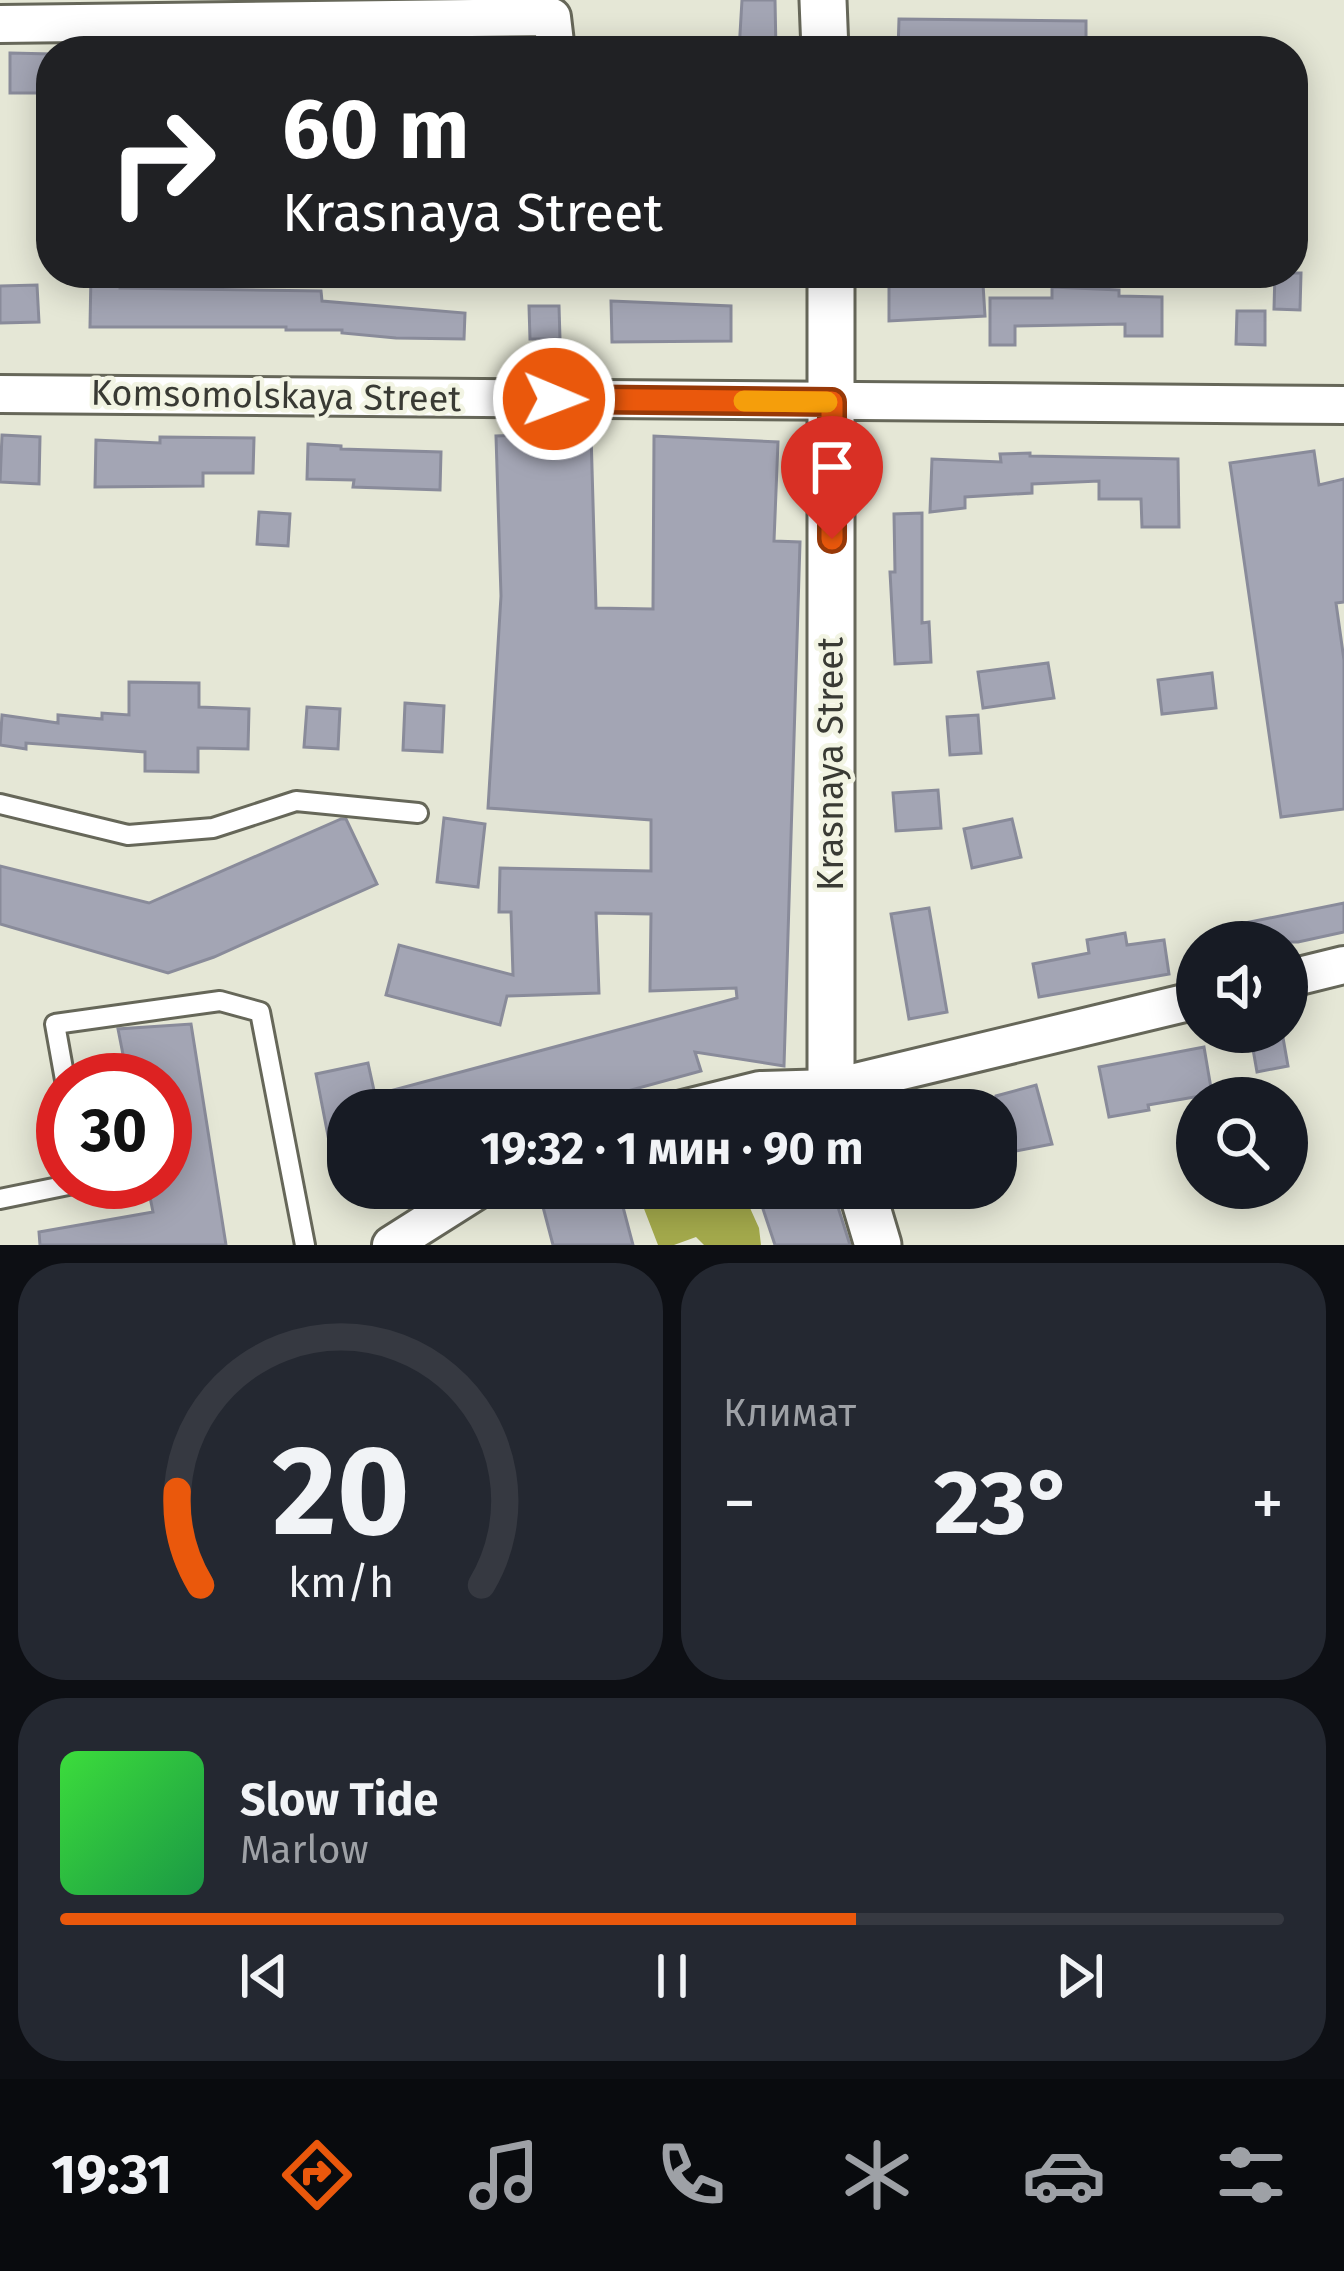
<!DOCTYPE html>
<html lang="ru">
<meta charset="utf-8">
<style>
:root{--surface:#171b24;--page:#242831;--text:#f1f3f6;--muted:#9ea1a6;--line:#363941;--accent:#ea580c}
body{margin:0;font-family:"Fira Sans",sans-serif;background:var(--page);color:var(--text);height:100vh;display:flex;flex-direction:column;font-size:45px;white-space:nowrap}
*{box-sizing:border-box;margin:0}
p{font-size:39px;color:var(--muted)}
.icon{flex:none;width:66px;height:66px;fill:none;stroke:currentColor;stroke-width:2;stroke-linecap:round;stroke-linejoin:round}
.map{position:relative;height:1245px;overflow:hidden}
.drawer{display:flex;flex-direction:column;gap:18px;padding:18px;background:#0d0f14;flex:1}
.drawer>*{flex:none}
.top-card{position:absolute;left:36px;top:36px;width:1272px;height:252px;border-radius:48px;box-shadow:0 6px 30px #0003;background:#202124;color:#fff;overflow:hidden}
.fabs{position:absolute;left:1176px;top:921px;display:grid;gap:24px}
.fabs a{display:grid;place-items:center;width:132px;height:132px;border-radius:50%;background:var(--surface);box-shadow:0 6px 30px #0003;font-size:60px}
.speed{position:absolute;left:36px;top:1053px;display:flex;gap:24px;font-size:60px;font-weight:700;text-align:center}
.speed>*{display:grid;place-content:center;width:156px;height:156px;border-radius:50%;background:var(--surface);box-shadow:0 6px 30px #0003;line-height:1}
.speed .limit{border:18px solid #d22;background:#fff;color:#111}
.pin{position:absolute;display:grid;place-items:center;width:102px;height:102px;color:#fff;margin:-123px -51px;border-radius:50% 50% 50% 0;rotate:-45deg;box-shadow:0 0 12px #0007}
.pin .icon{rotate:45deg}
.me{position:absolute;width:132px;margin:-66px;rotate:91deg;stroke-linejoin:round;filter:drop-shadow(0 0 9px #0008)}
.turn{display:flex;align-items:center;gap:42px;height:252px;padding:0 48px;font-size:54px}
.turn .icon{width:156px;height:156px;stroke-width:2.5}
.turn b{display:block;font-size:84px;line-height:102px}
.big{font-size:90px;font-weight:700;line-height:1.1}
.drawer .tile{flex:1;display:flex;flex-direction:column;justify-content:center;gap:18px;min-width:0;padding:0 42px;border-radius:48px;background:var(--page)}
.drawer .dial{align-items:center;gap:0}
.dial svg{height:312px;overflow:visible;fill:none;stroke:var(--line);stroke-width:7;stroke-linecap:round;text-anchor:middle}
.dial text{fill:var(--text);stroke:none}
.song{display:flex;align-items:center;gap:36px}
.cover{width:144px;height:144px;border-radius:18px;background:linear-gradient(135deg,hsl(120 70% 55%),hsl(140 70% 35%))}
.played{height:12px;border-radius:6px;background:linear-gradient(90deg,var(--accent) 65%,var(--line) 65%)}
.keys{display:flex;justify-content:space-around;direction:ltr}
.heat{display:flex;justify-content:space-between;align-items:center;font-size:66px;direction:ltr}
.drawer .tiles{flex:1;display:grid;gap:18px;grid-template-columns:1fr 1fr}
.tile:last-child{grid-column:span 2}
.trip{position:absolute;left:327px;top:1089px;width:690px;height:120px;border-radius:48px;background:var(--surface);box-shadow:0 6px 30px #0003;font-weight:700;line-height:120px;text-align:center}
.tabs{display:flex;height:192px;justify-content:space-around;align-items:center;background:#090b0e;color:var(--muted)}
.tabs .icon{width:84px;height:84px}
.tabs .active{color:var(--accent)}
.tabs b{font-size:54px;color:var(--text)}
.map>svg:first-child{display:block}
</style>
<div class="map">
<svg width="1344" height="1245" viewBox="0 0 1344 1245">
<rect width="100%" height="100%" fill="#e5e7d6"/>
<polygon fill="#a4aa4c" points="636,1188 741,1188 759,1228 761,1245 704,1245 696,1237 674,1245 658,1245"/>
<g fill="#a3a5b4" stroke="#898b9a" stroke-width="3">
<polygon points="742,0 775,0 776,51 739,51"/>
<polygon points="899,19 1086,21 1086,51 898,51"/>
<polygon points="10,53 51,54 50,93 10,93"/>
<polygon points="91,273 120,273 120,288 321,291 322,301 465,313 464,339 396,338 342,333 342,330 286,330 286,327 90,327"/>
<polygon points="889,273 927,273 927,286 983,284 985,316 889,321"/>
<polygon points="1275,273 1301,273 1300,310 1274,309"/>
<polygon points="37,285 39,322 0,323 0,286"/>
<polygon points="1052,287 1119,290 1119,296 1162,297 1162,336 1125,336 1125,324 1015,326 1015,345 990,345 990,298 1052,298"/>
<polygon points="611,301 731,306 731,341 612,342"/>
<polygon points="529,306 559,306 560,339 530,339"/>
<polygon points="1237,311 1265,311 1265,345 1236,344"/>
<polygon points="591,433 596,608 653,609 654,436 778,442 774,541 800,542 784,1066 695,1052 701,1071 558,1110 348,1110 348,1176 336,1177 316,1074 368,1063 375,1095 737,998 736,988 650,991 651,914 596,913 599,993 507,996 500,1025 386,995 399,945 513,975 511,912 499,912 500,868 651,871 651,820 488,808 501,596 496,436"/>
<polygon points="2,435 40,437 39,484 0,482"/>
<polygon points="160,437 254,438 253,473 203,473 203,486 95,487 96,440 160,443"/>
<polygon points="308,444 341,446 341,449 441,452 440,490 353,487 354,480 307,479"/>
<polygon points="1314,451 1319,485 1344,479 1344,602 1336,603 1344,660 1344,809 1281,817 1230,463"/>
<polygon points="1030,453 1030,456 1178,459 1179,527 1142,527 1141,499 1099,499 1099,481 1032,484 1032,493 965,497 965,508 930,512 932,459 1001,462 1000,454"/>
<polygon points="259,512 290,514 288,546 257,544"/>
<polygon points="922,513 922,623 929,622 931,662 895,664 890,572 895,572 894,514"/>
<polygon points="1048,663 1054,698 983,708 978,672"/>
<polygon points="1212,673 1216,708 1162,714 1158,680"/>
<polygon points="129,682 199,683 199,707 249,709 248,749 198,748 198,772 145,771 145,752 26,743 26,749 0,745 2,715 58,723 58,715 102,719 102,713 129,715"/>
<polygon points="405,703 444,706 442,752 403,750"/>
<polygon points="307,707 340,709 338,749 304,747"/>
<polygon points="978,715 981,753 950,755 947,717"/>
<polygon points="938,790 941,828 896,831 893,793"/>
<polygon points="444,818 485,824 478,887 437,882"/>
<polygon points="341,819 346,819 377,884 214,957 168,973 0,924 0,866 149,903"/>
<polygon points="1012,819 1021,857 972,868 964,829"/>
<polygon points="1344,903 1344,932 1298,942 1216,942 1215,929"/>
<polygon points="929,908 947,1012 909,1019 891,914"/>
<polygon points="1125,933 1127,945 1164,940 1169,974 1039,997 1033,964 1089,953 1087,940"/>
<polygon points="191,1024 226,1245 40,1245 39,1232 153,1212 147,1182 165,1182 165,1080 128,1080 118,1029"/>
<polygon points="1250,1032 1282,1032 1288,1066 1257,1072"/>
<polygon points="1204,1047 1212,1094 1148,1105 1149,1110 1109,1117 1099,1067"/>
<polygon points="1036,1085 1052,1144 996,1155 996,1096"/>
<polygon points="538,1188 618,1188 633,1245 553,1245"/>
<polygon points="756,1188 832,1188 850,1245 775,1245"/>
</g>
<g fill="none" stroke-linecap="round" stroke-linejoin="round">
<g stroke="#666759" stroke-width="24">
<g id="service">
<polyline points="0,804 128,835 213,828 296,801 418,813"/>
<polyline points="65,1080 55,1024 220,1001 260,1012 305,1245"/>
<polyline points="0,1199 83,1182"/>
</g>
</g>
<g stroke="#666759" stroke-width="42">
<g id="minor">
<polyline points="0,24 552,17 556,51"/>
<polyline points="0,394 1344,405"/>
<polyline points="1287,979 1344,965"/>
<polyline points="679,1110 760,1090 831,1088 1197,1000"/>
<polyline points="391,1245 481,1188"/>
</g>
</g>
<g stroke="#666759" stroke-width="51">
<g id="tertiary">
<polyline points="823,0 825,51"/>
<polyline points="831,273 831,1088 838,1110"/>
<polyline points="861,1188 878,1245"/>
</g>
</g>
<use href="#service" stroke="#fff" stroke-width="18"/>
<use href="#minor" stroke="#fff" stroke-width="36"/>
<use href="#tertiary" stroke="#fff" stroke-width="45"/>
</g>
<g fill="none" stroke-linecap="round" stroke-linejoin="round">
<g stroke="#983908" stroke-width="30">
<polyline id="route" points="554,399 832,402 832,539"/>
</g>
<use href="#route" stroke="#ea580c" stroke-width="21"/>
<polyline stroke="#f59e0b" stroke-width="21" points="744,401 827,402"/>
</g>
<g text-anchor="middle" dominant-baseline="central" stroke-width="9" stroke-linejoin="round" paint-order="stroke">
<g font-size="36" fill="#393a34" stroke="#f2f4e3">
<text transform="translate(276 396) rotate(1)">Komsomolskaya Street</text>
<text transform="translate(831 764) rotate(-90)">Krasnaya Street</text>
</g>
</g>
</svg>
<div class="fabs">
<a><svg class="icon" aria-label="sound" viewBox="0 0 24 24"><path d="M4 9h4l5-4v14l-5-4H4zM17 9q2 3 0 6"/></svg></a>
<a><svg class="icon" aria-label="search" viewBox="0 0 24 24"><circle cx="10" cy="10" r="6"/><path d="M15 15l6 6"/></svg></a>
</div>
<div class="speed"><div class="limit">30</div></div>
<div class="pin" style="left:832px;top:539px;background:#d93025"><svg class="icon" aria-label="arrive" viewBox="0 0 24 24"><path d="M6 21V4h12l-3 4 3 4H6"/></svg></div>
<svg class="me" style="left:554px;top:399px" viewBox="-20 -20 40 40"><circle r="17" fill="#ea580c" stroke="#fff" stroke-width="3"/><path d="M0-11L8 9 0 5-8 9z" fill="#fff"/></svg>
<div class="trip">19:32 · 1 мин · 90 m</div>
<div class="top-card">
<div class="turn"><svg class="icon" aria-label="right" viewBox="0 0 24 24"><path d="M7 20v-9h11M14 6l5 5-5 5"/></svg><div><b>60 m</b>Krasnaya Street</div></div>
</div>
</div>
<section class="drawer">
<div class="tiles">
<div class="tile dial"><svg viewBox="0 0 100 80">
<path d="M14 69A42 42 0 1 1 86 69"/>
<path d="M14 69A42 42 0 0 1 8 45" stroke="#ea580c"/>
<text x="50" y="56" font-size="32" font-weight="700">20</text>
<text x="50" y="72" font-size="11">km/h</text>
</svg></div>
<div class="tile"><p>Климат</p>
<div class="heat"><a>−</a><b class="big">23°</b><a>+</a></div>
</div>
<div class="tile">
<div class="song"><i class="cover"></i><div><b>Slow Tide</b><p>Marlow</p></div></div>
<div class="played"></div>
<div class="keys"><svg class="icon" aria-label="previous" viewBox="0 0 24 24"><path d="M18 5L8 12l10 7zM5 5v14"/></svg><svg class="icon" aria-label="pause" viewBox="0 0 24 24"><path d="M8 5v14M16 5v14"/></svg><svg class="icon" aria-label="next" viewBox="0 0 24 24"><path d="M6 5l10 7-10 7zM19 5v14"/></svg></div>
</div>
</div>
</section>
<nav class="tabs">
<b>19:31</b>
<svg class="icon active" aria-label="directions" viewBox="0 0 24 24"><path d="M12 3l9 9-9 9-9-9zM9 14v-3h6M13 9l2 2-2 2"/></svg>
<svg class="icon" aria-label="music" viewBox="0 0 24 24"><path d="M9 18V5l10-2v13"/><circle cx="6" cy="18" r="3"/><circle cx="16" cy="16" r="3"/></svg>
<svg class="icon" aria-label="phone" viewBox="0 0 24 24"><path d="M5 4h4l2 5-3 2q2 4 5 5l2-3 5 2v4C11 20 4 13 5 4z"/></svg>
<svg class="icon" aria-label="climate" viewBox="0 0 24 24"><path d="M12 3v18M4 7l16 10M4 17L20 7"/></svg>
<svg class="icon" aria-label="car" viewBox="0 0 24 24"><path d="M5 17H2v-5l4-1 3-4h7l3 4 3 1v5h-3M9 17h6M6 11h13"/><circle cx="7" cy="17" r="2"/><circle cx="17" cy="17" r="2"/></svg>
<svg class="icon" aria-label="filters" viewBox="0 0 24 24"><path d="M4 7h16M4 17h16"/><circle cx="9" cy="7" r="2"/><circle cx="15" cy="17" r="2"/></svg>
</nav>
